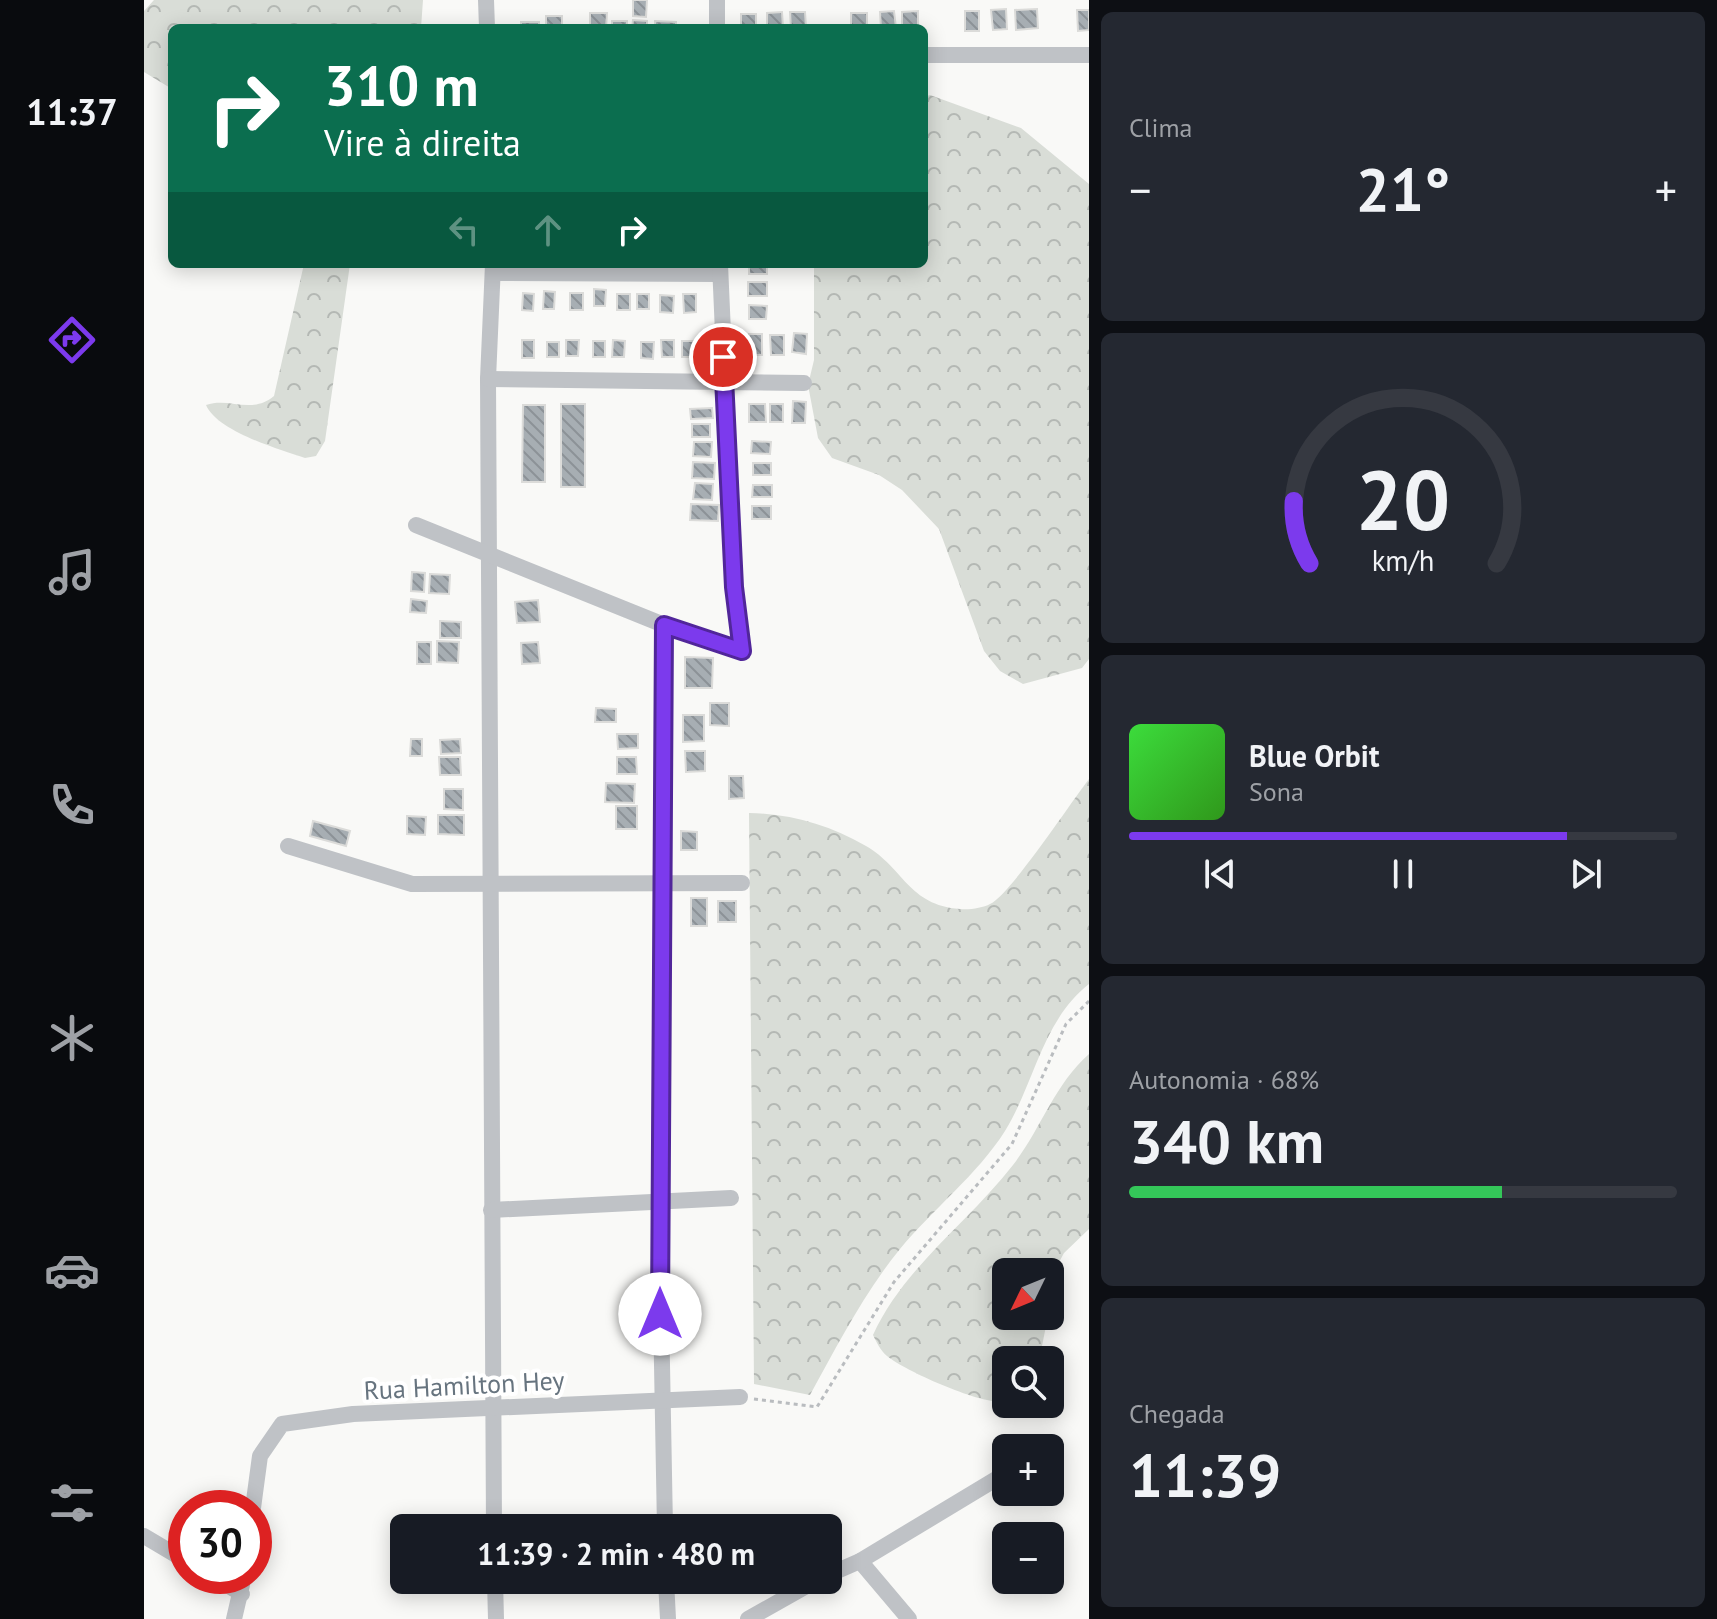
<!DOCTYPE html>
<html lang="pt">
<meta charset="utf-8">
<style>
:root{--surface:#171b24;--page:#242831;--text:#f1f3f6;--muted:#9ea1a6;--line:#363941;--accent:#7c3aed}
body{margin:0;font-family:"PT Sans",sans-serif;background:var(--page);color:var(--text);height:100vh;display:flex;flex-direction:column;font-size:30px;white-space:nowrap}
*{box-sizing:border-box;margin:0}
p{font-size:26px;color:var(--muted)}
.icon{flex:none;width:44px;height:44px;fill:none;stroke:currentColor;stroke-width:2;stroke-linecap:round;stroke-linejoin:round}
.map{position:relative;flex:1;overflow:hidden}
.drawer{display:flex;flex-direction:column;gap:12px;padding:12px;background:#0d0f14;width:628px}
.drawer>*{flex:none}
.guide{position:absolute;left:24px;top:24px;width:760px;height:244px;border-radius:12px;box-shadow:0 4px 20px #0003;background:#0b6e4f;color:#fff;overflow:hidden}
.needle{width:52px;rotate:227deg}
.controls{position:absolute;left:848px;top:1258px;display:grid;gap:16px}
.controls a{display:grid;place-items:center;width:72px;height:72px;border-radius:12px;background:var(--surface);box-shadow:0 4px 20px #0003;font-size:40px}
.speed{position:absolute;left:24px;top:1490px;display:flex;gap:16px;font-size:40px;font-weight:700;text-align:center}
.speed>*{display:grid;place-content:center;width:104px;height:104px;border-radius:50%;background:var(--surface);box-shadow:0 4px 20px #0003;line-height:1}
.speed .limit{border:12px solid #d22;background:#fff;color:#111}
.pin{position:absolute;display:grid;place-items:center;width:68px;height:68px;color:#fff;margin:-34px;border:4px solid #fff;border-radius:50%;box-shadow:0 2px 8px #0007}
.me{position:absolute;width:88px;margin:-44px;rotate:0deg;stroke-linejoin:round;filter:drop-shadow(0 0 6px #0008)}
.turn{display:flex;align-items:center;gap:28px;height:168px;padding:0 24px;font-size:36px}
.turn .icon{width:104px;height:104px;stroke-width:2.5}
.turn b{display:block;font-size:56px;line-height:68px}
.lanes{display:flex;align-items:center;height:76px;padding:0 24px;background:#0003;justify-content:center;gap:40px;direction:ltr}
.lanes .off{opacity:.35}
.big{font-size:60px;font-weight:700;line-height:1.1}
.drawer .tile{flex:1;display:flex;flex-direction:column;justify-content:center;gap:12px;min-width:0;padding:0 28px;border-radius:12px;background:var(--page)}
.drawer .dial{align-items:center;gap:0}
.dial svg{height:208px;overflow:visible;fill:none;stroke:var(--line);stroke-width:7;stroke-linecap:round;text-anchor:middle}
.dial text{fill:var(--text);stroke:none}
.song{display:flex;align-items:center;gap:24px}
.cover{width:96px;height:96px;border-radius:12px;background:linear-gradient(135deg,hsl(120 70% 55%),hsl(110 70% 35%))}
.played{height:8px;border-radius:4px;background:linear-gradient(90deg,var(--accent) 80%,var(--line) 80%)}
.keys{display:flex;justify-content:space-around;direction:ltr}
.heat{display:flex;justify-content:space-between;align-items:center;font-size:44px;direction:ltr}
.charge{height:12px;border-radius:6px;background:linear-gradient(90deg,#34c759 68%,var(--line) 0)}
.trip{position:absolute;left:246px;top:1514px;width:452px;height:80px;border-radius:12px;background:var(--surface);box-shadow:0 4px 20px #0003;font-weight:700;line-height:80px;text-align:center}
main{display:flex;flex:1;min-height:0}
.tabs{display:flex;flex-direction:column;width:144px;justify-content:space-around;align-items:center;background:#090b0e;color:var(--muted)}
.tabs .icon{width:56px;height:56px}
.tabs .current{color:var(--accent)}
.tabs b{font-size:36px;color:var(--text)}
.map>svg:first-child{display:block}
</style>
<main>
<nav class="tabs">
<b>11:37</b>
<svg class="icon current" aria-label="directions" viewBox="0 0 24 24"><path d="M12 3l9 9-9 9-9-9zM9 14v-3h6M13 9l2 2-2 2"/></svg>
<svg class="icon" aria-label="music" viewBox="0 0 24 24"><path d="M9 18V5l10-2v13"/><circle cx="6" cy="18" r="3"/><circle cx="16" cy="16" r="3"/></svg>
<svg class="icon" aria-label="phone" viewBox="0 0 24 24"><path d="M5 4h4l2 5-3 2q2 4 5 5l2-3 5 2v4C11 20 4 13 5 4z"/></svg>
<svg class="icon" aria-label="climate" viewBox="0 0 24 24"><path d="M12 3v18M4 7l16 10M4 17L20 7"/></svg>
<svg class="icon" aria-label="car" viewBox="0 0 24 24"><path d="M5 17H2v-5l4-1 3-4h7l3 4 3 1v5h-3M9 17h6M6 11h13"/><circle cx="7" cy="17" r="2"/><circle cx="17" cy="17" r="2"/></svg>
<svg class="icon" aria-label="filters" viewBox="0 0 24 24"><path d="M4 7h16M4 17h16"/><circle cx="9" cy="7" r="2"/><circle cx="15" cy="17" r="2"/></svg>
</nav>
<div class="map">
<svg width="945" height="1619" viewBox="0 0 945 1619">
<defs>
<pattern id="forest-crowns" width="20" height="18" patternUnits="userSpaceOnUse" patternTransform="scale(2)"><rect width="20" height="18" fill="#d9ddd7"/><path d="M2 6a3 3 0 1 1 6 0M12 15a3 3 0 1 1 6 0" fill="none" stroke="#b4b8b4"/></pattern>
<pattern id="building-back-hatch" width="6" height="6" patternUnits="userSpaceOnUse" patternTransform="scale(2)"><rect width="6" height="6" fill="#a7aeb3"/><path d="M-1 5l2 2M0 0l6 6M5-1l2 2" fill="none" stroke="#8c9297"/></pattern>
</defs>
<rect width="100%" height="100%" fill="#f9f9f7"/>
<g fill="url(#forest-crowns)">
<polygon points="10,0 279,0 277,28 28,28 28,89 0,72 0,11"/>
<polygon points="786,95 877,128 945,184 945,659 938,668 879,684 856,671 840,651 795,529 758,490 735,475 688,458 674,438 664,385 670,360 670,264 780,264 780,97"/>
<path d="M160 264H206L181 441 172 456 161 458C134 449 73 431 62 405 86 397 107 415 130 396Z"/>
<path d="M945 779V984C898 1021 891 1082 861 1131 833 1175 789 1209 756 1249 720 1293 693 1346 666 1395L610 1384 605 813C648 814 685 825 722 846 760 868 764 905 816 909 825 910 839 908 846 904 866 895 927 802 945 779Z"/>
<path d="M945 1054V1229L920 1253 906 1279V1272H862V1316H904L897 1351 899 1360H862V1402C838 1405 763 1372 743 1356 736 1350 733 1343 729 1335 760 1267 824 1223 869 1165 897 1129 910 1085 945 1054Z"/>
</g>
<g fill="url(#building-back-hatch)" stroke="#dbdbd9" stroke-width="2">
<polygon points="489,0 503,0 502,17 489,16"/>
<polygon points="862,9 863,29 849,30 847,10"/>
<polygon points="893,9 894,28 872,30 871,10"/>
<polygon points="933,10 945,10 945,30 934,31"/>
<polygon points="750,11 752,28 737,28 736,12"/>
<polygon points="774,11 774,28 758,28 758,12"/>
<rect x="821" y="11" width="14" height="20"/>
<polygon points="638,12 639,28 623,28 623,13"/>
<polygon points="646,12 661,12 662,28 647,28"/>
<polygon points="446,13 463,13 462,28 446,28"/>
<rect x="707" y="13" width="16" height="15"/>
<rect x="597" y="14" width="15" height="14"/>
<rect x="402" y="16" width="16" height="12"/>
<polygon points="489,20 503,21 503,28 488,28"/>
<rect x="468" y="21" width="15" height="7"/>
<polygon points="511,21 532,22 532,28 511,28"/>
<rect x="377" y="22" width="18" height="6"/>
<rect x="605" y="264" width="18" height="10"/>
<rect x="604" y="282" width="19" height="14"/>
<polygon points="450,289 462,290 461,306 450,306"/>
<polygon points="400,291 411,292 410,309 399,309"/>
<polygon points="379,293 390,294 389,311 378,310"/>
<rect x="426" y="293" width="13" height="17"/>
<rect x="473" y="294" width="13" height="16"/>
<rect x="493" y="294" width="12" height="15"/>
<polygon points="539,294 552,294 552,312 540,313"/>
<polygon points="516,295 530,296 529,313 516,312"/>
<polygon points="605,305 623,306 622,319 605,319"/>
<polygon points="650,333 663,334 662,354 648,352"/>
<rect x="605" y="334" width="13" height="21"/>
<polygon points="626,335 640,335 640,355 627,355"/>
<rect x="378" y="340" width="12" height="18"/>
<polygon points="422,340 435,340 434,356 422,356"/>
<polygon points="469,340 481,341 480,357 468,357"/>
<polygon points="517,340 530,340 530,357 518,357"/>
<rect x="449" y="341" width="12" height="16"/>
<polygon points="538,341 552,341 551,357 538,357"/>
<rect x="403" y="342" width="12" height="15"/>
<polygon points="497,342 510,342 509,359 497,358"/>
<polygon points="557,344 569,344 569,359 556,359"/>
<polygon points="649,401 662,402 661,423 648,423"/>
<rect x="417" y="404" width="24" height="83"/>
<polygon points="605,404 621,404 622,422 605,422"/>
<rect x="626" y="404" width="13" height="18"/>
<polygon points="379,405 401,405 401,482 378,482"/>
<polygon points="568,408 569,418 547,419 546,409"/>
<rect x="548" y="424" width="18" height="13"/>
<polygon points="608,441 627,442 626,454 607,453"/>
<polygon points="550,442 568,442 567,457 549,456"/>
<polygon points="549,462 571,463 570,479 548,478"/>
<rect x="609" y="463" width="18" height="12"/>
<polygon points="551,483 569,484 568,500 549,499"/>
<polygon points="609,485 628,485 628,497 608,497"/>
<polygon points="547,504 575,505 574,521 546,520"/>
<rect x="608" y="506" width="19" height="13"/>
<polygon points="268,572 281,573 280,592 267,591"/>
<polygon points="286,574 306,575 305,594 285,593"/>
<polygon points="267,599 283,601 282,613 266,612"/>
<polygon points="394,600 396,622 373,623 371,602"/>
<polygon points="296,621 317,622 317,638 296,638"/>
<polygon points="293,641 315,642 314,663 293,662"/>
<rect x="273" y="642" width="14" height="22"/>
<polygon points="394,642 396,663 378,664 377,643"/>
<polygon points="541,657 569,658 568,688 541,688"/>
<polygon points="566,703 585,703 585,726 566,725"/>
<polygon points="452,708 472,709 472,722 451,722"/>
<polygon points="539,715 560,715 560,741 539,742"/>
<polygon points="473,734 494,734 494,748 474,749"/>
<polygon points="267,739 278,739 278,756 266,756"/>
<polygon points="316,739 317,753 297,754 296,740"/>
<polygon points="541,751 561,751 561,771 542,772"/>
<polygon points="295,757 316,757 317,775 296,775"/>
<polygon points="473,757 492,757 493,774 473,774"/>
<polygon points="585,776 599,776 600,798 585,799"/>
<polygon points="462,783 491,784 490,803 461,802"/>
<polygon points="300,789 319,789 319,810 300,809"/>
<rect x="472" y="806" width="21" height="23"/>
<polygon points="294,815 320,815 320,835 294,834"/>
<polygon points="263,816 282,817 281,835 263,834"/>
<polygon points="169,821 206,831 202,846 166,836"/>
<polygon points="537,831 553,832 553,850 537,850"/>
<rect x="547" y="898" width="16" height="28"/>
<rect x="574" y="901" width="18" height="21"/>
</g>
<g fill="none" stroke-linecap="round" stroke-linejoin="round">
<polyline stroke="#b9bcbf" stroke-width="3" stroke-dasharray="4 4" stroke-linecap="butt" points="610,1399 673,1407 750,1282 868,1144 922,1024 945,1001"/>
<g stroke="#bfc2c6" stroke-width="16">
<polyline points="342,0 343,28"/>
<polyline points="573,0 573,28"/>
<polyline points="780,55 945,55"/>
<polyline points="349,264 344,379 350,1528"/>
<polyline points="349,273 576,274"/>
<polyline points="344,379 660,383"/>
<polyline points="272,525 520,625 598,651 590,587 576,264"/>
<polyline points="520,625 515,1201 521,1528"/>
<polyline points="144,846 268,884 598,883"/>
<polyline points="347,1210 587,1198"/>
<polyline points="109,1508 116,1456 138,1424 209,1414 596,1397"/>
<polyline points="0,1536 42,1561"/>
<polyline points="716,1561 765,1619"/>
<polyline points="684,1575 716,1561 862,1473"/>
<polyline points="68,1576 98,1594"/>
<polyline points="351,1580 352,1619"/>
<polyline points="522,1580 524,1619"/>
<polyline points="90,1619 100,1576"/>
<polyline points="604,1619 673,1580"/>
</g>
</g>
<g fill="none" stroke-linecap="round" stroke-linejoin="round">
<g stroke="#51269a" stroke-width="20">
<polyline id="route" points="516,1314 520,625 598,651 590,587 579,357"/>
</g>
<use href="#route" stroke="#7c3aed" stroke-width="14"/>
</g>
<g text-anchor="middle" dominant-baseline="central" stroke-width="8" stroke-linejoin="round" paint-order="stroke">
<g font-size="26" fill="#67747f" stroke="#fff">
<text transform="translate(320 1385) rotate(-3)">Rua Hamilton Hey</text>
</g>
</g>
</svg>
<div class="controls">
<a><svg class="needle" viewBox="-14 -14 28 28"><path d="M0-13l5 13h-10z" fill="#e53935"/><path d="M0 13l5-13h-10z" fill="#9ea1a6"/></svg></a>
<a><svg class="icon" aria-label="search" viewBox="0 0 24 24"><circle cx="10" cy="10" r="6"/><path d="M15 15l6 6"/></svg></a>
<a>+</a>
<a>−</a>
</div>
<div class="speed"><div class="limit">30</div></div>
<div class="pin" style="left:579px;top:357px;background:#d93025"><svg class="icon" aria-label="arrive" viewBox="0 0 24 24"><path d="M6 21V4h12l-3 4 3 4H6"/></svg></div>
<svg class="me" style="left:516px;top:1314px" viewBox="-20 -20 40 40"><circle r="19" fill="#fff"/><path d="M0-13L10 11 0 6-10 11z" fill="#7c3aed"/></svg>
<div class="trip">11:39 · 2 min · 480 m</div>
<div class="guide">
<div class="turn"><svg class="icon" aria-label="right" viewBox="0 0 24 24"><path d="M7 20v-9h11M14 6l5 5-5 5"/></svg><div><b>310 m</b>Vire à direita</div></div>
<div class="lanes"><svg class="icon off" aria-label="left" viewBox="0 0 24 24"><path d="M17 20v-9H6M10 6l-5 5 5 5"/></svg><svg class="icon off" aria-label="ahead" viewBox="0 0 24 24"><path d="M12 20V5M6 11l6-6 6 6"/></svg><svg class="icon" aria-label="right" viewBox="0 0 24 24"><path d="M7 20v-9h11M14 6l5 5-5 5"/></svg></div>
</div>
</div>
<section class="drawer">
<div class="tile"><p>Clima</p>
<div class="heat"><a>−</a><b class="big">21°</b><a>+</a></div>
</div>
<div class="tile dial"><svg viewBox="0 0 100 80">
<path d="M14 69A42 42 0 1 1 86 69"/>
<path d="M14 69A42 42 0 0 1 8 45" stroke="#7c3aed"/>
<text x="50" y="56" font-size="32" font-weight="700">20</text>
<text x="50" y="72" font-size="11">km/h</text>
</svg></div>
<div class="tile">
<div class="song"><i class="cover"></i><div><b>Blue Orbit</b><p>Sona</p></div></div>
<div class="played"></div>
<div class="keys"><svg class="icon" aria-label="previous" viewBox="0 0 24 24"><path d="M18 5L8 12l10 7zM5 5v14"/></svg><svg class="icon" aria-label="pause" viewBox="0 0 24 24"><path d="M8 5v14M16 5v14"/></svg><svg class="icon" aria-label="next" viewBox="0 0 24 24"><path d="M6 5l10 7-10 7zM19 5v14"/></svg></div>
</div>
<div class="tile"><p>Autonomia · 68%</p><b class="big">340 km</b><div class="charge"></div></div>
<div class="tile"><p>Chegada</p><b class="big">11:39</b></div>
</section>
</main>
